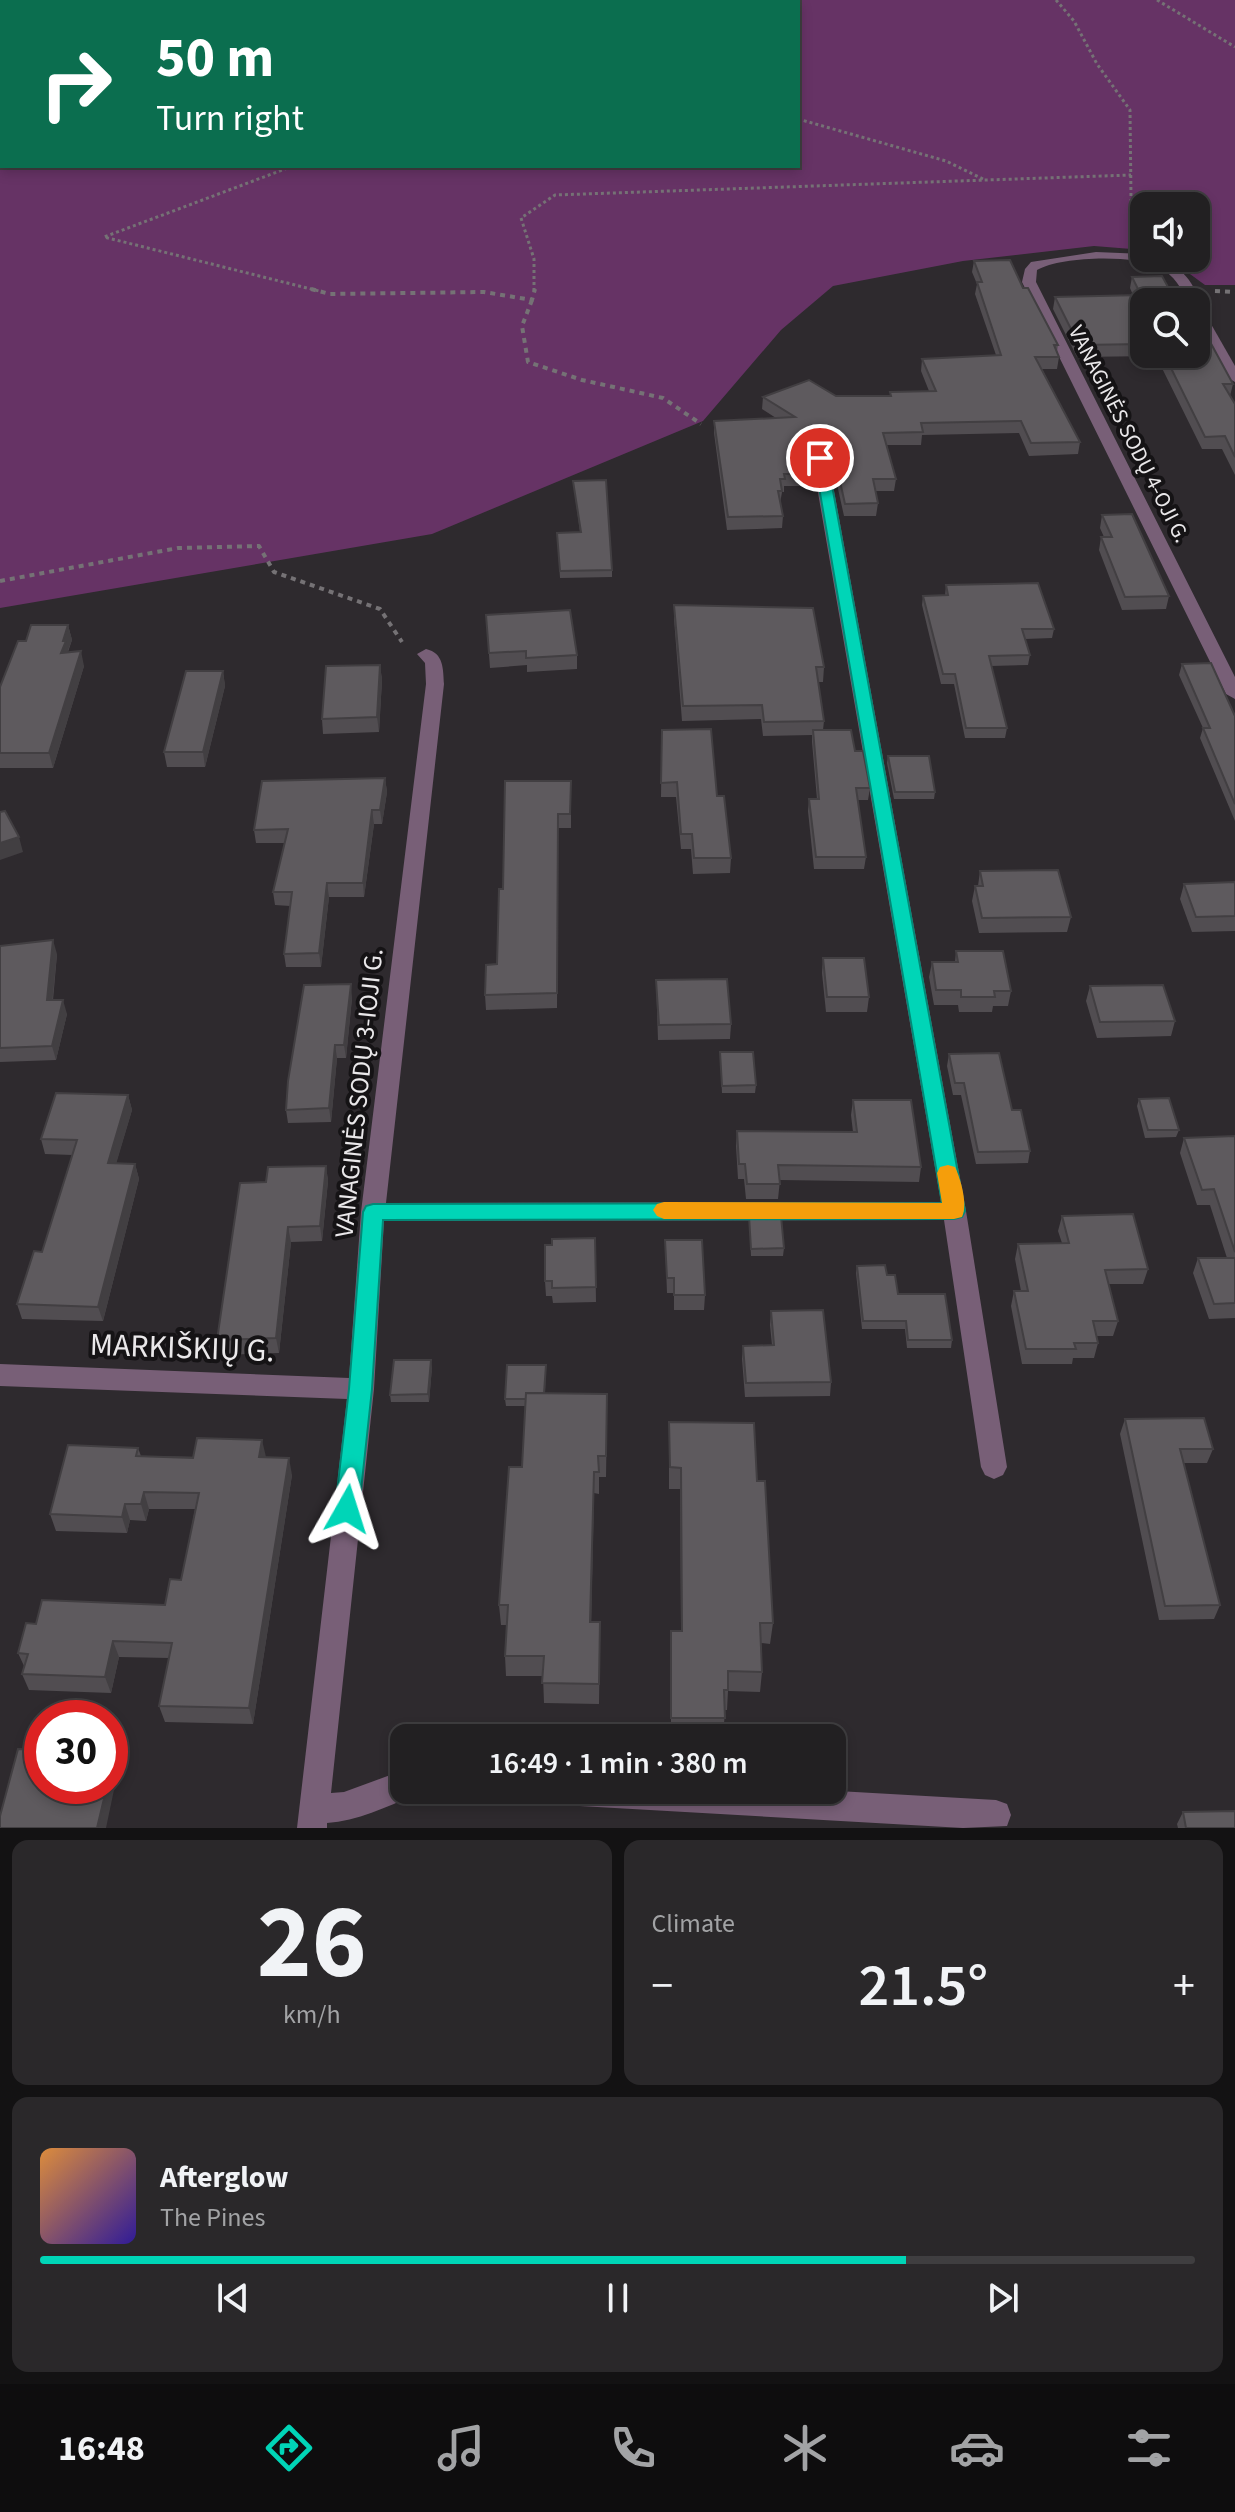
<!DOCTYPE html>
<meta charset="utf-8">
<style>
:root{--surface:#222022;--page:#2a282a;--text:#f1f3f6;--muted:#a2a3a5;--line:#3f3e40;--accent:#00d5b7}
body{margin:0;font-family:"Source Sans 3",sans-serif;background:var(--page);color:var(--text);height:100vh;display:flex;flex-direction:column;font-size:30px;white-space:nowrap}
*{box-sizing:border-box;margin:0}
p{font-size:26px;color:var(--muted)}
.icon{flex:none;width:44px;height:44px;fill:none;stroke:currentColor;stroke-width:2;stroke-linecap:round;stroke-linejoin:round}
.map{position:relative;height:1828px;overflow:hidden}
.drawer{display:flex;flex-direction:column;gap:12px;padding:12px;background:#131213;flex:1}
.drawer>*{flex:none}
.banner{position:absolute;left:0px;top:0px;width:800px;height:168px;box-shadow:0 4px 12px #0003,0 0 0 2px var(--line);background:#0b6e4f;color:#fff;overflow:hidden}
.controls{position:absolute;left:1130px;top:192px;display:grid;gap:16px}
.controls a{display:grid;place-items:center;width:80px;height:80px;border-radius:16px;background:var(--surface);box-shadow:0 4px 12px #0003,0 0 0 2px var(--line);font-size:40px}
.speed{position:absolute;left:24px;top:1700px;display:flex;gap:16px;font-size:40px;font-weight:700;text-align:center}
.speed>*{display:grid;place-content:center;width:104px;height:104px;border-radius:50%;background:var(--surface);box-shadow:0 4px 12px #0003,0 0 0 2px var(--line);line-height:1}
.speed .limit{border:12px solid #d22;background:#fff;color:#111}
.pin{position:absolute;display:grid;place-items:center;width:68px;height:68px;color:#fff;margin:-34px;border:4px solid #fff;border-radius:50%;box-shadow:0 2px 8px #0007}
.me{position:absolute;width:88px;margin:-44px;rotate:6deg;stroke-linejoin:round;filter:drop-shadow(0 0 6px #0008)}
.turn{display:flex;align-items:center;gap:28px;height:168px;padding:0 24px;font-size:36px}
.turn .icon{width:104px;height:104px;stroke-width:2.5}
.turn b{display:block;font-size:56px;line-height:68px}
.big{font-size:60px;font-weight:600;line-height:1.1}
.drawer .card{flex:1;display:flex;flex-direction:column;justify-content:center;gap:12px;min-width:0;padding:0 28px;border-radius:16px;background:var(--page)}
.drawer .dial{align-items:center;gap:0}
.dial b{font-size:104px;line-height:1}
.song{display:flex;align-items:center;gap:24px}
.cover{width:96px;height:96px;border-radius:12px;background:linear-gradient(135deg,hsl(30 70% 55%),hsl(250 70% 35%))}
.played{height:8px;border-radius:4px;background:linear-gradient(90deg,var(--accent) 75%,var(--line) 75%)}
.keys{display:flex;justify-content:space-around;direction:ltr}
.heat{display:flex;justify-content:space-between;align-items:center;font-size:44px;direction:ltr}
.drawer .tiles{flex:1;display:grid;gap:12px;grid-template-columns:1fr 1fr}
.card:last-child{grid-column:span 2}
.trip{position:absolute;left:390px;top:1724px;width:456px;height:80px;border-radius:16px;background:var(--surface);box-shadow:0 4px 12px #0003,0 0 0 2px var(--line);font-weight:600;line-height:80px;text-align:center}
.tabs{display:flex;height:128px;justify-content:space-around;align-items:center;background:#0e0d0e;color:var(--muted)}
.tabs .icon{width:56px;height:56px}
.tabs .on{color:var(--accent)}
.tabs b{font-size:36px;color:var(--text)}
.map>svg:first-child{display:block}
</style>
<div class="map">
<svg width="1235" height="1828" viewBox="0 0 1235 1828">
<rect width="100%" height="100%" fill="#2e2a2e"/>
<path fill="#663365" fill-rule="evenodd" d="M0 0H1235V285H1205L1168 258H1196V206H1144V250L1094 246 963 261 833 286 781 330 703 421 432 534 0 608ZM2 2H798V166H2Z"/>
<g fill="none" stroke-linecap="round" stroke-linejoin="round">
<g stroke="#757275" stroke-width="3" stroke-dasharray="3 3" stroke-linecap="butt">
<polyline points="1056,0 1074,21 1097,64 1130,110 1131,199 1136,236"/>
<polyline points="1157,0 1235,47"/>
<polyline points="798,119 946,161 985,180"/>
<polyline points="293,166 104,237 319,291"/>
<polyline points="534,291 534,259 521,218 555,195 1131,175"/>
</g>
<g stroke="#757275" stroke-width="4" stroke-dasharray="5 5" stroke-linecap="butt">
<polyline points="311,289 330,294 484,292 532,300 535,289"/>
<polyline points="1215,291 1235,292"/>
<polyline points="532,300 522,326 528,362 582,380 663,398 701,424"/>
<polyline points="0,581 178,548 259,546 274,572 380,609 402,642"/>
</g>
<g fill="#785f77" fill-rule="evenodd">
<path d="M1096 252 1144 254V258C1173 258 1191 275 1200 302L1196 305V302H1186C1182 287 1174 276 1160 268 1136 254 1061 256 1037 270L1036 282 1235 677V699L1226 694 1022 282 1025 269 1031 262Z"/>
<polygon points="1196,306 1203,310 1235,366 1235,382 1228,378 1196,322"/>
<path d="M820 453 828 458 966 1211 1007 1467 1003 1475 994 1479 985 1475 981 1467 944 1220 384 1221 374 1389 331 1793 344 1792 404 1770V1790H417L414 1795C387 1807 357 1821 327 1823V1828H297L347 1399 0 1386V1364L349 1378 361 1212 426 684 425 663 417 654 426 649C444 653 443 669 444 684L386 1203 941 1202 812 458Z"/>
<polygon points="547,1790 820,1790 996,1800 1007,1804 1011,1815 1007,1826 963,1828 562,1805 552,1800"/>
</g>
</g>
<g fill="#514d51">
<polygon points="974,261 1023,288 1058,345 1057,351 1059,357 1057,369 1042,369 1080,442 1078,454 1029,456 1019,433 922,435 921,445 887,445 896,479 894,491 875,491 878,503 876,516 844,516 831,457 818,450 812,455 815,474 814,486 784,486 784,492 782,492 780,504 783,516 782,528 727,530 714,433 714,421 776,418 762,409 763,397 890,396 890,392 929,391 921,371 922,359 996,355 975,294 977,284 972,272"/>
<polygon points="1132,277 1144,302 1144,354 1196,354 1233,384 1230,396 1235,404 1235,475 1222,449 1202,449 1156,356 1077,357 1053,309 1055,297 1133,295 1130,288"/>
<polygon points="573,481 612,570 612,577 560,578 557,533 580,532"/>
<polygon points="1102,515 1169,596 1166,609 1122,610 1099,550 1101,537 1104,537 1100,528"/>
<polygon points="946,585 1054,629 1052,638 1025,639 1030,655 1028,665 991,666 1007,728 1005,738 965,738 954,684 941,684 922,605 923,596 945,596"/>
<polygon points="674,605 824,667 823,682 818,682 824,721 823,730 855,751 870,788 868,800 858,800 866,857 864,869 814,869 808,811 809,799 817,799 812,742 812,735 763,736 761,719 682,721 674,619"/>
<polygon points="486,615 577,655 577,669 527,672 527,665 490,668"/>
<polygon points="68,625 72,640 68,652 84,666 53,768 0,768 0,687 26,641"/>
<polygon points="1182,664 1235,716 1235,821 1200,738 1203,728 1179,675"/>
<polygon points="380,665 382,680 379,732 323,734 322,719"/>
<polygon points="223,671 225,686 205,767 167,767 164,752"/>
<polygon points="662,730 717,796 731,858 730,873 693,874 691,849 681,849 676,797 661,797"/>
<polygon points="888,756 935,792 934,799 894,799 887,763"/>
<polygon points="385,778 387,792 382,824 374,824 364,897 329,897 321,967 286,967 284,954 290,906 275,905 273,892 285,843 256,843 254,830"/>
<polygon points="571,796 571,828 558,828 557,1008 486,1010 485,995 497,964 503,889"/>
<polygon points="980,871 1071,917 1067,932 979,933 972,901 975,886 978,886"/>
<polygon points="1235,882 1235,931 1192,932 1180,899 1184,884"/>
<polygon points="0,946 57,954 53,1000 67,1014 56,1060 0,1062"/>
<polygon points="956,951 1011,991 1008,1006 993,1006 992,1012 959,1012 958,1005 934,1005 929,977 932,962 955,962"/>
<polygon points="823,958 869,997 867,1012 826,1012 822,973"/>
<polygon points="656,980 731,1024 730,1039 658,1040"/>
<polygon points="1090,986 1175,1021 1171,1036 1097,1038 1086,1001"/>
<polygon points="352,998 346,1058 337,1058 331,1122 288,1123 286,1110"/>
<polygon points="720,1052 756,1085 755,1093 722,1093"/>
<polygon points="949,1054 1012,1110 1030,1151 1028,1163 976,1164 961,1095 953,1095 947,1066"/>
<polygon points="128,1095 132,1110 116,1163 135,1164 139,1179 103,1321 22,1319 17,1304 42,1252 72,1155 45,1154 41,1139"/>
<polygon points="1139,1099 1179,1130 1176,1137 1145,1138 1137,1106"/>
<polygon points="853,1100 921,1167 919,1182 780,1180 778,1199 746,1199 744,1179 738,1179 736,1146 737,1131 853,1132 851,1115"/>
<polygon points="1235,1136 1235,1318 1209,1319 1193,1273 1198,1258 1227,1258 1210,1205 1197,1205 1180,1153 1184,1138"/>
<polygon points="326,1166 328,1181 322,1241 291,1242 279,1353 221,1355 217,1340 266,1182"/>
<polygon points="749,1216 784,1248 783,1256 751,1256"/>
<polygon points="1062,1216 1148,1269 1143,1284 1109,1284 1118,1321 1113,1336 1096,1336 1098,1343 1094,1358 1073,1358 1072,1364 1022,1364 1011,1306 1014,1291 1021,1291 1015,1259 1018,1244 1062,1243 1058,1231"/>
<polygon points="595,1238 596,1302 553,1303 552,1296 546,1296 545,1281 552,1245"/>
<polygon points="665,1240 705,1295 704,1310 674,1310 674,1293 667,1293"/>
<polygon points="857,1266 887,1275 898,1294 952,1340 951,1348 907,1348 905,1329 862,1329 856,1273"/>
<polygon points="771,1311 831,1382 830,1396 745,1397 742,1359 743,1346 772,1345 770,1325"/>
<polygon points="546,1365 545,1393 607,1415 606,1477 599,1477 599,1494 594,1493 591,1622 600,1642 599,1704 544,1703 543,1676 506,1676 505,1656 507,1625 501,1625 499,1605 522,1467 526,1406 506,1406 505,1399"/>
<polygon points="432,1367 429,1402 391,1402 390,1395"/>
<polygon points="1125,1419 1213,1449 1207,1463 1184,1463 1220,1605 1214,1619 1159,1620 1120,1434"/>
<polygon points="669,1422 757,1481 773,1623 770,1644 761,1643 762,1672 760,1692 728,1691 727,1710 725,1710 723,1738 671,1738 671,1631 681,1631 680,1489 669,1489"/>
<polygon points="138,1448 141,1456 266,1458 292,1475 253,1724 165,1722 159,1706 169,1658 119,1657 111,1693 29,1690 22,1674 24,1666 18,1653 36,1624 165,1605 181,1580 195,1509 149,1509 146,1521 130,1520 127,1533 56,1531 50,1514"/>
<polygon points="1183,1812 1235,1828 1178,1828 1177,1824"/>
</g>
<g fill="#423f42">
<polygon points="819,438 818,450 809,457 810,444"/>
<polygon points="68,625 72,640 68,650 69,656 61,653 63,641"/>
<polygon points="81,651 84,666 53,768 49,753"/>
<polygon points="380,665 382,680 379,732 377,717"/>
<polygon points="223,671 225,686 205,767 203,752"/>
<polygon points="385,778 387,792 382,824 380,810"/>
<polygon points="372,810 374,824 364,897 363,883"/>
<polygon points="19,837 23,852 0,860 0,843"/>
<polygon points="327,883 329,897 321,967 319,953"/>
<polygon points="53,940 57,954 51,1014 47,1000"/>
<polygon points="351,984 352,998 346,1058 344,1045"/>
<polygon points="63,1000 67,1014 56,1060 52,1046"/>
<polygon points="335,1045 337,1058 331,1122 329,1108"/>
<polygon points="128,1095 132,1110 112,1178 108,1163"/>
<polygon points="135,1164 139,1179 103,1321 98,1307"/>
<polygon points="326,1166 328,1181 322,1241 320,1226"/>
<polygon points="288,1227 291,1242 279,1353 276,1338"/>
<polygon points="431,1360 432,1367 429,1402 428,1394"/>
<polygon points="262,1440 266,1457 259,1457"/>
<polygon points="289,1458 292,1475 253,1724 249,1708"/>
<polygon points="594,1472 594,1493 591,1642 590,1622"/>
<polygon points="144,1492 149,1509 146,1521 141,1504"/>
<polygon points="125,1504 130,1520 127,1533 122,1517"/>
<polygon points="113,1641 119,1657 111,1693 105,1677"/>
<polygon points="114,1752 119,1766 106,1828 97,1828 107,1786 110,1786 110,1771"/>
</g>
<g fill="#5e5a5e" stroke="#423f42" stroke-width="2">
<polygon points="1010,260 1023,288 1028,288 1058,345 1054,345 1059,357 1035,357 1080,442 1031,443 1021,421 921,423 923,432 883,433 896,479 873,479 878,503 845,504 832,445 819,438 810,444 815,474 784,474 785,479 780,479 782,491 778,491 783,516 728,517 714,421 795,417 763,397 809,380 836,396 891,396 890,392 936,391 922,359 1001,355 977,282 982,282 974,261"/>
<polygon points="1162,276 1175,300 1187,300 1189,302 1144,302 1144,344 1079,345 1055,297 1141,295 1132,277"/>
<polygon points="1196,316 1233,384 1223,384 1235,404 1235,457 1225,436 1205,437 1164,354 1196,354"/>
<polygon points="606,480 612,570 560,571 557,533 581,532 573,481"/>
<polygon points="1132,514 1169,596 1125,597 1101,537 1112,537 1102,515"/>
<polygon points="1038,583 1054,629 1022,629 1030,655 989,656 1007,728 966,728 955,674 943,674 923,596 948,595 946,585"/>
<polygon points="674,605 813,608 824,667 816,667 824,721 764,722 762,705 683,706"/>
<polygon points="570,610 577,655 526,658 526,651 489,653 486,615"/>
<polygon points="31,625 68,625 63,641 66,641 61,653 81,651 49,753 0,753 0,687 18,641 26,641"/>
<polygon points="1211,663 1235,716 1235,804 1203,728 1210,728 1182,664"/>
<polygon points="380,665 377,717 322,719 326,666"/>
<polygon points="186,671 223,671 203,752 164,752"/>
<polygon points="711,729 717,796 724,796 731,858 694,858 692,834 681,834 677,782 661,783 662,730"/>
<polygon points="813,730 851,730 855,751 863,751 870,788 856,788 866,857 816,857 809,799 819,799"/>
<polygon points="888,756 929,756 935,792 895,792"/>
<polygon points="385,778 380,810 372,810 363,883 327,883 319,953 284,954 292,892 273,892 288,829 254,830 262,781"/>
<polygon points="505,781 571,781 570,814 558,814 557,993 485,995 486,965 497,964 499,889 503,889"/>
<polygon points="5,811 19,837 0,843 0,812"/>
<polygon points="1058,870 1071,917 982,918 975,886 983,886 980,871"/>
<polygon points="1235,882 1235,916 1196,917 1184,884"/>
<polygon points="53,940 47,1000 63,1000 52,1046 0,1048 0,946"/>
<polygon points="956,951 1003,951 1011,991 994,991 995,997 961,997 961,990 936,990 932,962 958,962"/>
<polygon points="823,958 864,958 869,997 827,997"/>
<polygon points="727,979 731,1024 659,1025 656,980"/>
<polygon points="351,984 344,1045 335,1045 329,1108 286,1110 288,1081 304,985"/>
<polygon points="1163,985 1175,1021 1100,1022 1090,986"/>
<polygon points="720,1052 753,1052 756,1085 722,1086"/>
<polygon points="999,1053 1012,1110 1021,1110 1030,1151 978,1152 964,1083 955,1083 949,1054"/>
<polygon points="56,1093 128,1095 108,1163 135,1164 98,1307 17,1304 34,1251 42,1252 77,1140 41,1139"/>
<polygon points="1169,1098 1179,1130 1148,1130 1139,1099"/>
<polygon points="853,1100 911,1100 921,1167 778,1165 780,1184 747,1184 745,1164 739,1164 737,1131 857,1132"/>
<polygon points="1235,1136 1235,1252 1214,1189 1202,1190 1184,1138"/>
<polygon points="326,1166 320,1226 288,1227 276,1338 217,1340 240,1183 266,1182 268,1167"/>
<polygon points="1133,1214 1148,1269 1105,1270 1118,1321 1093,1321 1098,1343 1074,1343 1076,1349 1026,1349 1014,1291 1028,1291 1018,1244 1069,1243 1062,1216"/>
<polygon points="749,1216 781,1216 784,1248 751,1249"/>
<polygon points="595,1238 596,1287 552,1288 552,1281 545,1281 545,1245 552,1245 552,1239"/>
<polygon points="665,1240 702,1240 705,1295 674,1295 674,1278 667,1278"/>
<polygon points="1198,1258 1235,1258 1235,1303 1214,1304"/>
<polygon points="885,1265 887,1275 895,1275 898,1294 945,1294 952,1340 908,1340 906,1321 863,1321 857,1266"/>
<polygon points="823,1310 831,1382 746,1383 743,1346 774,1345 771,1311"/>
<polygon points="394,1360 431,1360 428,1394 390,1395"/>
<polygon points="507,1365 546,1365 544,1393 526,1393 526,1399 505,1399"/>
<polygon points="526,1393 607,1394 606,1456 598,1456 599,1472 594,1472 590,1622 600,1622 599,1684 542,1683 544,1656 505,1656 508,1605 499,1605 509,1467 522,1467"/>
<polygon points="1204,1418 1213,1449 1180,1449 1220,1605 1165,1606 1125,1419"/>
<polygon points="669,1422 754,1423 757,1481 765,1481 773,1623 760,1623 762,1672 728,1671 728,1690 724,1690 725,1718 671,1718 671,1631 682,1631 681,1468 670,1467"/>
<polygon points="197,1438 262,1440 259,1457 289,1458 249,1708 159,1706 172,1643 113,1641 105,1677 22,1674 28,1654 18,1653 26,1623 36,1624 42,1600 165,1605 170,1579 181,1580 199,1493 144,1492 141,1504 125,1504 122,1517 50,1514 68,1445 138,1448 136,1456 193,1458"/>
<polygon points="18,1749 42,1750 42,1786 107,1786 97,1828 0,1828 0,1816"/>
<polygon points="110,1752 114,1752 110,1771"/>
<polygon points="1235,1811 1235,1828 1186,1828 1183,1812"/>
</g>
<polygon fill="#00d5b7" stroke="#008a77" stroke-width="2" points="820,454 827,458 965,1211 962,1217 954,1219 383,1220 372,1389 359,1509 356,1517 347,1520 339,1517 335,1509 349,1389 363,1212 366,1206 373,1204 942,1203 814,458"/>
<path fill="#f59e0b" d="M948 1165 955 1167C961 1180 968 1204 962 1217L954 1219H664L657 1216 653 1210 657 1204 664 1202 942 1203 937 1173 940 1167Z"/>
<g text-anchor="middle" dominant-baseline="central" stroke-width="8" stroke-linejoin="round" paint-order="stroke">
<g font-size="22" fill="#eae8ea" stroke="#151315">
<text transform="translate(1129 434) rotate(63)">VANAGINĖS SODŲ 4-OJI G.</text>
</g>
<g font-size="26" fill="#eae8ea" stroke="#151315">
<text transform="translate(359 1093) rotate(-84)">VANAGINĖS SODŲ 3-IOJI G.</text>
</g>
<g font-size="32" fill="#eae8ea" stroke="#151315">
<text transform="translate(182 1348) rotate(2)">MARKIŠKIŲ G.</text>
</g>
</g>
</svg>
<div class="controls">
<a><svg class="icon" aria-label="sound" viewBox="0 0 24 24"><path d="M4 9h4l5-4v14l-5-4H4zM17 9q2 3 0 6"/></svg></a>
<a><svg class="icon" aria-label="search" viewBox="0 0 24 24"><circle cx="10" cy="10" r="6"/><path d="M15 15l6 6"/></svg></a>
</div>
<div class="speed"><div class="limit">30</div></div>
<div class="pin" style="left:820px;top:458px;background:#d93025"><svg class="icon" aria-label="arrive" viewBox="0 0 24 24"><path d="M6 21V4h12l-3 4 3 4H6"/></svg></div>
<svg class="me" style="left:347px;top:1509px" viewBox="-20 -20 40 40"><path d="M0-17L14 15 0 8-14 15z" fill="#00d5b7" stroke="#fff" stroke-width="4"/></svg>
<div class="trip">16:49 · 1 min · 380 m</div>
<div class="banner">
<div class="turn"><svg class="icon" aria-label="right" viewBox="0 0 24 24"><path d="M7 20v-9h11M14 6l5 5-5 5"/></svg><div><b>50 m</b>Turn right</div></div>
</div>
</div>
<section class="drawer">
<div class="tiles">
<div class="card dial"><b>26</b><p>km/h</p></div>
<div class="card"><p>Climate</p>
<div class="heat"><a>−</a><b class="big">21.5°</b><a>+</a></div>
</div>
<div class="card">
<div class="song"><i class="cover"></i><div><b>Afterglow</b><p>The Pines</p></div></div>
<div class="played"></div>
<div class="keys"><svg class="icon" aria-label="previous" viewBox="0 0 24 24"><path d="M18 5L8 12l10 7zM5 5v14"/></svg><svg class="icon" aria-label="pause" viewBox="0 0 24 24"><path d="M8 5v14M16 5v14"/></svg><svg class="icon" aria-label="next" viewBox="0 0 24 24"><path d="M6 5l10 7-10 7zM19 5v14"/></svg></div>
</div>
</div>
</section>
<nav class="tabs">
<b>16:48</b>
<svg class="icon on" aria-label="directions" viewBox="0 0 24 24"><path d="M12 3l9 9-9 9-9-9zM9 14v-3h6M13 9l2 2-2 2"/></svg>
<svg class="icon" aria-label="music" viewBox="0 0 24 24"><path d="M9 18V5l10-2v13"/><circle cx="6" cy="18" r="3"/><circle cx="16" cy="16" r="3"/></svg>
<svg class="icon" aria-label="phone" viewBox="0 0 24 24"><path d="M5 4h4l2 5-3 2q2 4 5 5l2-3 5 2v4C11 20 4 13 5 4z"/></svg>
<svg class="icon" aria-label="climate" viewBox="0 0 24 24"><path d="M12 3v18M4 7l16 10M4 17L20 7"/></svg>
<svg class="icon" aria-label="car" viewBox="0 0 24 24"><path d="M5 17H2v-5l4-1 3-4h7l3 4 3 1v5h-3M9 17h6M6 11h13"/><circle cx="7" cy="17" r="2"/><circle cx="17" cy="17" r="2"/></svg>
<svg class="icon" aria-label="filters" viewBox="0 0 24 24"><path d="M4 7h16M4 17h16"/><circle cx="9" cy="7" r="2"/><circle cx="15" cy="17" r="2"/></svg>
</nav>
